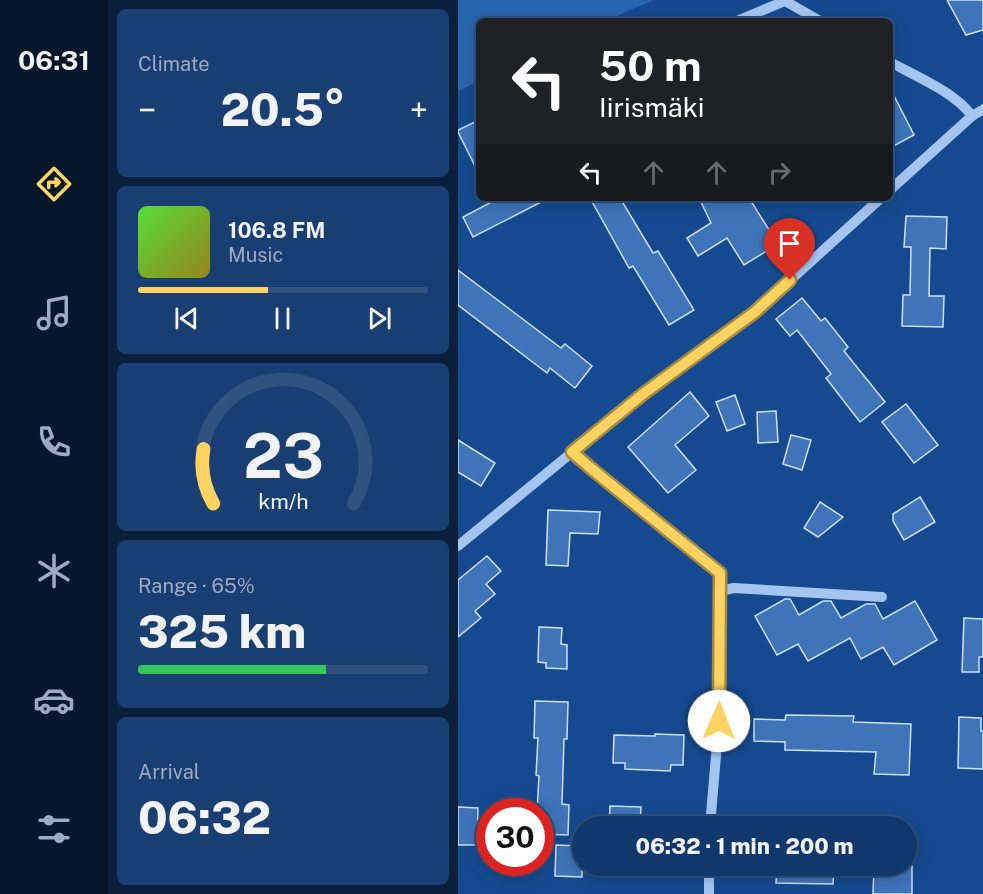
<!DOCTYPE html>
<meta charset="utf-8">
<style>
:root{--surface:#10386c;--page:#193f72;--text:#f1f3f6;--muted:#9cacc2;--line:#30527f;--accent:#ffd362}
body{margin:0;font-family:"Public Sans",sans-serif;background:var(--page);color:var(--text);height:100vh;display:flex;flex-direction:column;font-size:22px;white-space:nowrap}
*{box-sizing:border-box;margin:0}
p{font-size:20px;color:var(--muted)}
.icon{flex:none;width:33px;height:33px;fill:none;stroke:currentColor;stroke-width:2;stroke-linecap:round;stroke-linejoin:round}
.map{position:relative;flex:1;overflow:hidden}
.sheet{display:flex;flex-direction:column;gap:9px;padding:9px;background:#091f3b;width:350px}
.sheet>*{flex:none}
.banner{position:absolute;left:18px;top:18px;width:417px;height:183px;border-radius:9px;box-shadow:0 3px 15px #0003,0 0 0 2px var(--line);background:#202124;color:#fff;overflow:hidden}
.speed{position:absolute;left:18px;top:798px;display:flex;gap:12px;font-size:30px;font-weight:700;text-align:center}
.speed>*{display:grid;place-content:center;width:78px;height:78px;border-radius:50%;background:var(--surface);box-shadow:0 3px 15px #0003,0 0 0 2px var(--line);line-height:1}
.speed .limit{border:9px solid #d22;background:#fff;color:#111}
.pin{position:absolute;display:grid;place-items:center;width:51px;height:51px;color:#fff;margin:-62px -26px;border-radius:50% 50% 50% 0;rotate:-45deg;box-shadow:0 0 6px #0007}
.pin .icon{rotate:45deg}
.me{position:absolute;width:66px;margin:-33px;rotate:1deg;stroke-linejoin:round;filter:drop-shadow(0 0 4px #0008)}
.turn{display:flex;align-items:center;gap:21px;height:126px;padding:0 24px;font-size:27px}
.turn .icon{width:78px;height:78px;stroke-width:2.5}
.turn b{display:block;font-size:42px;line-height:51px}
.lanes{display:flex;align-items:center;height:57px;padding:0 24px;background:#0003;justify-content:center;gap:30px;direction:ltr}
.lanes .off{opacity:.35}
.big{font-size:45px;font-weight:800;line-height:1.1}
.sheet .card{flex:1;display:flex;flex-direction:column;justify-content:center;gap:9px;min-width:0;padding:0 21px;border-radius:9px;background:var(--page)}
.sheet .dial{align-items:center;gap:0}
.dial svg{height:156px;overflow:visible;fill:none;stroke:var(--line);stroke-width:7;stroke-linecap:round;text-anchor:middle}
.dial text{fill:var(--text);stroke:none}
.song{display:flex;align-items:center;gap:18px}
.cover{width:72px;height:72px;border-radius:9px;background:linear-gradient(135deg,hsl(110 70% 55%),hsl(50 70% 35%))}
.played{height:6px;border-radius:3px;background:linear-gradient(90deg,var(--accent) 45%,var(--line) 45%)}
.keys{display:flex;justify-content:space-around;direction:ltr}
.heat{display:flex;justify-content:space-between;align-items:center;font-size:33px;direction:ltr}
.charge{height:9px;border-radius:4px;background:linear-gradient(90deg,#34c759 65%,var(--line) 0)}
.trip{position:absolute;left:114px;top:816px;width:345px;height:60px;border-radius:30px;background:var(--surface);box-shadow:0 3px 15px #0003,0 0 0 2px var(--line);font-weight:800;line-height:60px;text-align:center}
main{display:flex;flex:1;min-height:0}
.dock{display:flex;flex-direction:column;width:108px;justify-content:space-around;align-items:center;background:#06162b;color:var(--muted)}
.dock .icon{width:42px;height:42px}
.dock .current{color:var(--accent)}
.dock b{font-size:27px;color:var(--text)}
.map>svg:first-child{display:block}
</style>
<main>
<nav class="dock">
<b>06:31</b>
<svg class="icon current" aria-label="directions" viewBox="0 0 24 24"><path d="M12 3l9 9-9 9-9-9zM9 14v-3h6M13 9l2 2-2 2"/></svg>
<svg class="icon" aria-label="music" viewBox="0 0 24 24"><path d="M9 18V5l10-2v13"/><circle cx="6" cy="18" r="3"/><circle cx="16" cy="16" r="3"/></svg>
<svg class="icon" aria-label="phone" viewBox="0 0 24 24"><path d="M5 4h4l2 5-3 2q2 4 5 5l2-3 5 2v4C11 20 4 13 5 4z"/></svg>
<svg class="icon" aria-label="climate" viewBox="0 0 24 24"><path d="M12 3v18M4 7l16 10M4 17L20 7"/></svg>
<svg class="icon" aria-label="car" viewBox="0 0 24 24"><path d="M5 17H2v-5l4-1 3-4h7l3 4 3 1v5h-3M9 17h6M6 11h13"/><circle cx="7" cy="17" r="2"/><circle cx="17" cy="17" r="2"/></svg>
<svg class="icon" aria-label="filters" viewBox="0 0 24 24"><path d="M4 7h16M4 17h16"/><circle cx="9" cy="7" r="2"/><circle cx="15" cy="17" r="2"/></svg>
</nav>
<section class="sheet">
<div class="card"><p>Climate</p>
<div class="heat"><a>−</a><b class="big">20.5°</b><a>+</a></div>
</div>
<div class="card">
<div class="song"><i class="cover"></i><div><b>106.8 FM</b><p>Music</p></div></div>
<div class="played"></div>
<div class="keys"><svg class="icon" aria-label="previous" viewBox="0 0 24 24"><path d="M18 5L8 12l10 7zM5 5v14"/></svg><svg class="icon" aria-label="pause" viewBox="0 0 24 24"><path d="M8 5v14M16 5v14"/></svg><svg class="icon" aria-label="next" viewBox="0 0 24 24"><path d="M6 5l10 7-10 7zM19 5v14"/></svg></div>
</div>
<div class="card dial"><svg viewBox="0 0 100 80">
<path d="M14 69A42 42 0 1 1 86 69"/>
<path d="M14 69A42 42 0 0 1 9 41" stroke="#ffd362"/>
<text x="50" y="56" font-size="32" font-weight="700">23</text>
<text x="50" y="72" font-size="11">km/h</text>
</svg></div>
<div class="card"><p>Range · 65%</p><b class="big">325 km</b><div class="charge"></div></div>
<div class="card"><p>Arrival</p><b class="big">06:32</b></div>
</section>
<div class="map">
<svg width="526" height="894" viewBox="0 0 526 894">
<rect width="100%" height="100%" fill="#164a90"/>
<polygon fill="#2964ae" points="0,0 196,0 147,21 21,21 21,81 0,91"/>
<g fill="#3f74b8" stroke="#cae0fb" stroke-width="1.5">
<polygon points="489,0 525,0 525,30 508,35"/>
<polygon points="432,88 456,135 432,148"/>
<polygon points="21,120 21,174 0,132 0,130"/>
<polygon points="41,198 91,198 15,237 5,217"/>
<polygon points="132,198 162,198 195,253 200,251 236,310 211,325 175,266 171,268"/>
<polygon points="241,198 291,198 320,244 286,265 269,238 240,256 229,238 253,223"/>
<polygon points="448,216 489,217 488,249 472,248 471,296 486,296 485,327 444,326 445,295 452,295 453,247 446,247"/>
<polygon points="0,270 103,348 107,344 134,366 117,388 92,368 89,373 0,305"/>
<polygon points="344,298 363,321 367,318 390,347 386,351 427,402 402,422 368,378 373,374 339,330 332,336 318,319"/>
<polygon points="232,392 251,416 217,445 238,470 210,493 170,447"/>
<polygon points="277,395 287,424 269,431 258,402"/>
<polygon points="448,404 480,445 456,463 424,422"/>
<polygon points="318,411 320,442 300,443 299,412"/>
<polygon points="333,435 353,440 344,470 325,464"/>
<polygon points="0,440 37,463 23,486 0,472"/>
<polygon points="462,497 477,522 446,540 435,521 435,514"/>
<polygon points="362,502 385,517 360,537 346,528"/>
<polygon points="90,510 142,512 140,534 112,533 110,566 88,565"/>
<polygon points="29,556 43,571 28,584 37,594 17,611 23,618 0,637 0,580"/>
<polygon points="327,599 332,599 341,615 365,601 373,601 383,618 408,604 417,604 425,619 457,601 479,640 436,665 425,647 403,659 392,638 350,661 340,644 319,655 297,616"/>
<polygon points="506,618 525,619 525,657 521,657 521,672 504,672"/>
<polygon points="81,627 104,628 103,644 109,645 109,669 88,668 88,663 80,662"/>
<polygon points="77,701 110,702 109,739 106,739 104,804 111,805 110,835 82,834 82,812 79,812 81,776 78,775 80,738 76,738"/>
<polygon points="328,715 396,716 395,722 453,724 451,775 416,774 418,752 327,750 327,742 296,741 296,719 327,720"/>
<polygon points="501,717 523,718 523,731 525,731 525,769 500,768"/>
<polygon points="197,734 226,735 225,765 213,765 212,771 167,769 167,763 155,763 156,735 197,736"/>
<polygon points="152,806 183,807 182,826 151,826"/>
<polygon points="0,807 20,808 19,845 0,845"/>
<polygon points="98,845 124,846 124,877 97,876"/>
<polygon points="319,866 376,866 375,884 318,883"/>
<polygon points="416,866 454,866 454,894 415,894"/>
</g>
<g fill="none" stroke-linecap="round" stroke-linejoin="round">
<g stroke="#a3c5f0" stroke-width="10">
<polyline points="281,20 327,1 362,21"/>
<path d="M432 62C457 76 497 92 514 116"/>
<polyline points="432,190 514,116 526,109"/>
<polyline points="114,451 135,470 262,573 261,721 252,826"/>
<polyline points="0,546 185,394 297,312 423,198"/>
<polyline points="262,591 276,588 424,597"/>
<polyline points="251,894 251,866"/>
</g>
</g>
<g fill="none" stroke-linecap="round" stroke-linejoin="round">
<g stroke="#a68940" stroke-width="15">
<polyline id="route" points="261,721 262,573 135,470 114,452 185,394 297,312 332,280"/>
</g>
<use href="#route" stroke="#ffd362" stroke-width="10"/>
</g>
</svg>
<div class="speed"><div class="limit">30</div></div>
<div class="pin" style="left:332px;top:280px;background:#d93025"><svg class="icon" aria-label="arrive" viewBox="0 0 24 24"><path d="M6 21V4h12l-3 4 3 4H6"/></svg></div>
<svg class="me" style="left:261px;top:721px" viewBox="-20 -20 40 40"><circle r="19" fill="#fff"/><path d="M0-13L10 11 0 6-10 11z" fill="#ffd362"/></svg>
<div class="trip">06:32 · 1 min · 200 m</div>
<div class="banner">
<div class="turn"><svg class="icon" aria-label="left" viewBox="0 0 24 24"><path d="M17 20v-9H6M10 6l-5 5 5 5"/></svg><div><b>50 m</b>Iirismäki</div></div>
<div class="lanes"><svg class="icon" aria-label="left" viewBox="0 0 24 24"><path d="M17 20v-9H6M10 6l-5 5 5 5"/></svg><svg class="icon off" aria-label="ahead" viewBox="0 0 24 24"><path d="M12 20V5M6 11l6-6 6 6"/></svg><svg class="icon off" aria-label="ahead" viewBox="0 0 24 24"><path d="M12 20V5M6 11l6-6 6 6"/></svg><svg class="icon off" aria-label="right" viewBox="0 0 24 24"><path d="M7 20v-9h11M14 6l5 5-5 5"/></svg></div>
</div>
</div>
</main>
